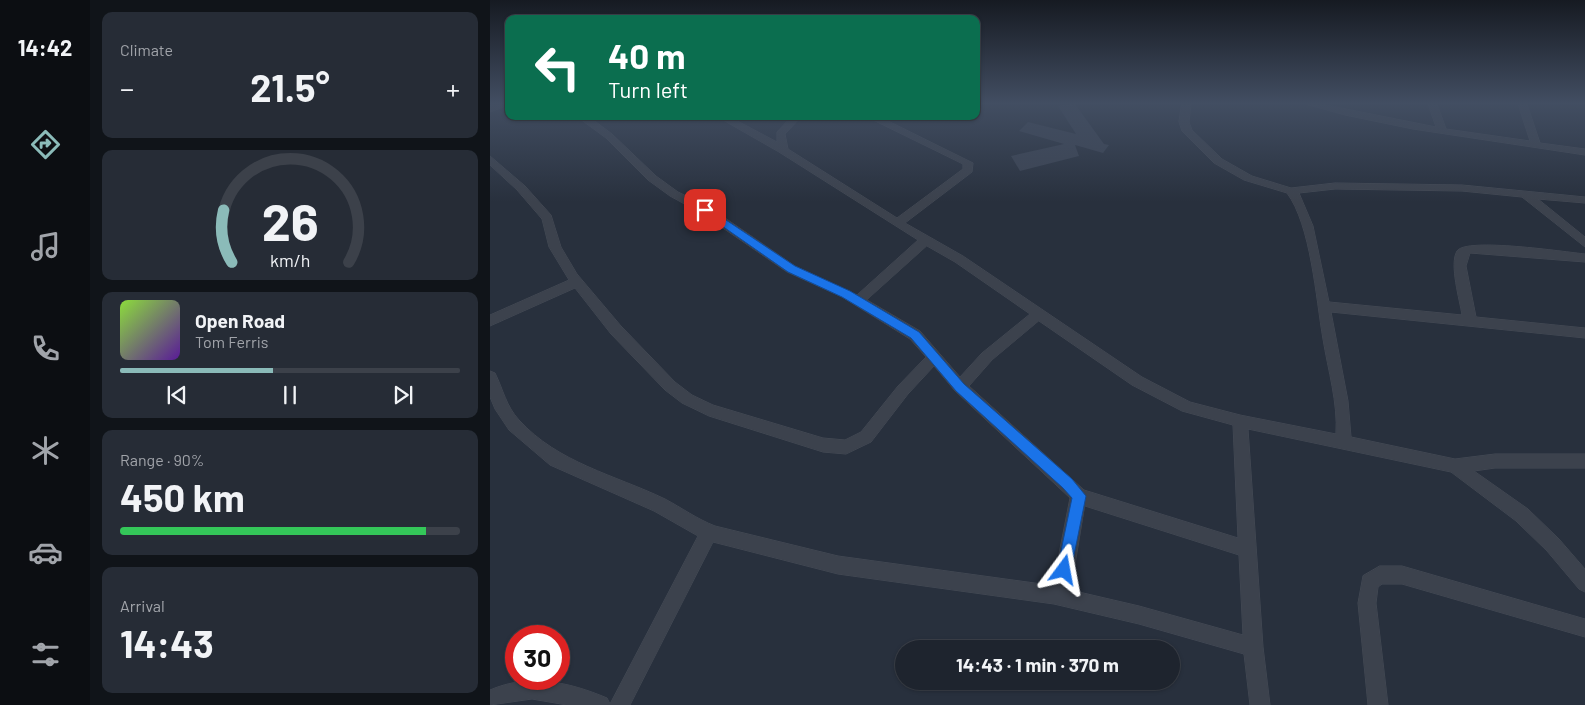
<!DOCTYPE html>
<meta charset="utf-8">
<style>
:root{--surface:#1e242e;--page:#262c36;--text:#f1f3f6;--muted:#a1a4aa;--line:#3c414a;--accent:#8bbbb9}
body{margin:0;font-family:Barlow,sans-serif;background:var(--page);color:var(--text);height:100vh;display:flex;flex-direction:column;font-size:19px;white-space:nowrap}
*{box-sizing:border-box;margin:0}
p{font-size:16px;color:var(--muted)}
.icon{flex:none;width:28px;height:28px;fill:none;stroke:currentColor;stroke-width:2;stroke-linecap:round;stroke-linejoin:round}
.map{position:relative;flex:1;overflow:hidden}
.details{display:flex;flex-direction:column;gap:12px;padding:12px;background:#101419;width:400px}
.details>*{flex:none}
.hud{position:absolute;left:15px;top:15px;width:475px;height:105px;border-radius:10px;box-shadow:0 1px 4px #0004,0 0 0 1px var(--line);background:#0b6e4f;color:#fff;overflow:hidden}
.speed{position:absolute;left:15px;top:625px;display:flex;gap:10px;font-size:25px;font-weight:700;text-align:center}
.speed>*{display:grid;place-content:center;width:65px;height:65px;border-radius:50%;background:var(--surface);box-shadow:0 1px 4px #0004,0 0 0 1px var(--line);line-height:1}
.speed .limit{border:8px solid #d22;background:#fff;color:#111}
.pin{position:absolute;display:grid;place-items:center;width:42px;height:42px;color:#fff;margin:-21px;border-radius:10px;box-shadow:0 2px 8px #0006}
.me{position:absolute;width:55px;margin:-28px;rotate:13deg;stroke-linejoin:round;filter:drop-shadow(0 0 4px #0008)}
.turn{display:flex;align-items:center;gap:18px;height:105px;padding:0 20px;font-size:22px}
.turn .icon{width:65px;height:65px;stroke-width:2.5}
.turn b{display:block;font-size:35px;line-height:42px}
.big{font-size:38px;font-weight:700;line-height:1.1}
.details .widget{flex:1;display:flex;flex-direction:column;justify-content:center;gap:8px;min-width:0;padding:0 18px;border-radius:10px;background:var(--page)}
.details .dial{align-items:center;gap:0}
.dial svg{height:130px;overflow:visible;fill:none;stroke:var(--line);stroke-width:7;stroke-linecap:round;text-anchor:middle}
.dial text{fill:var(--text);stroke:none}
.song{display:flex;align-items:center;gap:15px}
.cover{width:60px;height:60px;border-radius:8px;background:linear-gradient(135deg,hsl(90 70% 55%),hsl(270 70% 35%))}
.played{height:5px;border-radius:2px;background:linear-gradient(90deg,var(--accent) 45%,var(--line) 45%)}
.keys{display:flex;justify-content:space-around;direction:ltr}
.heat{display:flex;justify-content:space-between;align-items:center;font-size:28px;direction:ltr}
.charge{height:8px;border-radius:4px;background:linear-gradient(90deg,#34c759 90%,var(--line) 0)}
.trip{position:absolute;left:405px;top:640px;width:285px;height:50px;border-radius:25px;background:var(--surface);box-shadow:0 1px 4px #0004,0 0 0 1px var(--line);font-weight:700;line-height:50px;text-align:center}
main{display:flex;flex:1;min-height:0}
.tabs{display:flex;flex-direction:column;width:90px;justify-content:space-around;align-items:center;background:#0c0e12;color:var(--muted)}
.tabs .icon{width:35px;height:35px}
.tabs .current{color:var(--accent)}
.tabs b{font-size:22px;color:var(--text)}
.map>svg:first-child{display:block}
</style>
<main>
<nav class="tabs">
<b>14:42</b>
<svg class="icon current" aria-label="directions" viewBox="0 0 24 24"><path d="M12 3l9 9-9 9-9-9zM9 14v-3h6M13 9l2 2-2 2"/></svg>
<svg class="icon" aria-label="music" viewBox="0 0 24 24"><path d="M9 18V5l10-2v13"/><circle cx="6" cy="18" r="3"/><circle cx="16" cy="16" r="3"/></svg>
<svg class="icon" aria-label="phone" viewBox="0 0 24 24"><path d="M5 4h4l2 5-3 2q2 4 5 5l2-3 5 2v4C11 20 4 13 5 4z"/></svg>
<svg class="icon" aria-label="climate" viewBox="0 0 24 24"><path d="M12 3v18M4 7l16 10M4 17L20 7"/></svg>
<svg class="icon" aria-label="car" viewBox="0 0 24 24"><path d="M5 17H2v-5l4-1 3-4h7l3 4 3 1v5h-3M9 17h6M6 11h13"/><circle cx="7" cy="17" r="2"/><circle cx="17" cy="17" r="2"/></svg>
<svg class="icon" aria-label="filters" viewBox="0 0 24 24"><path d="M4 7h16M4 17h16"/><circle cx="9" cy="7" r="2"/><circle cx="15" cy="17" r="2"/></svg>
</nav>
<section class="details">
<div class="widget"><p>Climate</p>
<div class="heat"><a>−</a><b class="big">21.5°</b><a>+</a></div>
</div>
<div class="widget dial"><svg viewBox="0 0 100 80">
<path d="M14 69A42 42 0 1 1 86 69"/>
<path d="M14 69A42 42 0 0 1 9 37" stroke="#8bbbb9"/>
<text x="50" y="56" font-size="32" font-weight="700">26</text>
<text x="50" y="72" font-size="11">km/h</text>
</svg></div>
<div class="widget">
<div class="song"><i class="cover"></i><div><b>Open Road</b><p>Tom Ferris</p></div></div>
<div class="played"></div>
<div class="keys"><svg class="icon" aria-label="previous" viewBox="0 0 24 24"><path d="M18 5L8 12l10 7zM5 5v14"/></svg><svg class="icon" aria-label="pause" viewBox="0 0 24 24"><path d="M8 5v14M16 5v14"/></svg><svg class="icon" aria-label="next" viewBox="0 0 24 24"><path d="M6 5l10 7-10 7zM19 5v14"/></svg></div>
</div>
<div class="widget"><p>Range · 90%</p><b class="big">450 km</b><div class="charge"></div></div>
<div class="widget"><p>Arrival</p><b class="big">14:43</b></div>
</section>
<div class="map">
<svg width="1095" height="705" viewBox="0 0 1095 705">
<rect width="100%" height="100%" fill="#28303d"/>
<polygon fill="#3b4352" points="577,104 585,104 614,144 619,145 613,153 585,145 589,156 530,171 521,156 574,144 529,131 538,122 586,134 568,106"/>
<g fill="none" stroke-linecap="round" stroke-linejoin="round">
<g stroke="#454b56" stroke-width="1">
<g id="minor">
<polygon points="7,104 19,104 19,105 0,112 0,106"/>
<path d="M692 104H701L699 122 702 130 732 159 762 176 801 188 845 183 972 185 1095 197V203L1048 199 1095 237V247L1032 197 972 191 845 189 809 193 823 226 839 302 972 315C970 301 959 264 967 251 976 237 1075 252 1095 254V262L980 253 976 266 986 317 1095 328V338L841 312 858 401 861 437 965 459 1005 454H1095V468H1005L984 471 1038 509 1069 539 1095 569V592L1089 589 1057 551 1026 521 961 472 758 429 773 647 780 705H760L754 654 649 624 564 604 348 574 223 542 140 705H77L42 699 0 705V690C39 673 79 682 117 698L120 704 208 536 164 511 60 465 19 430 5 409 0 397V371L5 373C13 389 16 406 29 420 68 463 125 475 175 499 192 508 207 519 225 526L348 556 559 585 566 569 580 498 465 391 444 366 418 394 381 442 356 454 333 452 219 416 192 403 175 390 121 334 85 288 0 326V315L79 280 59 247 52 219 27 190 0 165V156L35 186 61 215 71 247 87 274 131 326 185 382 202 395 223 405 333 438 355 440 371 432 408 386 436 357 420 339 352 297 297 272 211 213 180 196 158 180 116 138 86 116H98L122 134 166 176 188 192 219 207 305 266 367 295 428 240 289 152 226 116H238L287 142V132L302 116H312L295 134 298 149 407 218 473 169V164L375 116H388L483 163 482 172 415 223 473 256 652 377 700 402 750 415 846 434C848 403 838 370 833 339 826 299 821 225 797 193L754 180 724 163 692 131 689 122ZM437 246 465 262 540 314 492 353 470 377 430 331 377 300ZM549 321 642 385 692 411 743 425 748 538 594 490 479 386 502 360ZM595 506 749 555 753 635 649 606 576 589 584 570Z"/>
<polygon points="816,104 831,104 946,127 938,104 947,104 956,129 1040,141 1028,104 1037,104 1050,143 1095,149 1095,155 923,129 855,115"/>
<polygon points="890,566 912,566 1095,619 1095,637 912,584 892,584 888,587 886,603 898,705 878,705 868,603 873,576"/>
</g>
</g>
<use href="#minor" fill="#3c424d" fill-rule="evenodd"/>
</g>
<linearGradient id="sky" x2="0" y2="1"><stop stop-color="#161a22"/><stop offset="0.51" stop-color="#424e62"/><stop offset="1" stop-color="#424e62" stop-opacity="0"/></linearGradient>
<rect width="1095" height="202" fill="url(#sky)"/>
<polygon fill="#1a73e8" stroke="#114b97" points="212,208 218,208 305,266 360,291 429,332 474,384 582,479 596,496 580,575 574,577 569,575 567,570 582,498 573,488 466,391 421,338 352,297 298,272 212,212"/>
</svg>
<div class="speed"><div class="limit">30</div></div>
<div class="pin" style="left:215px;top:210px;background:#d93025"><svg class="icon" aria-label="arrive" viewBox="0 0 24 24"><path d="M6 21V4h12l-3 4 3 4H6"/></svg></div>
<svg class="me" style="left:574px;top:570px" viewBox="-20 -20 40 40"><path d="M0-17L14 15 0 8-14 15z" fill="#1a73e8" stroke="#fff" stroke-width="4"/></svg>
<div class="trip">14:43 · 1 min · 370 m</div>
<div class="hud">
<div class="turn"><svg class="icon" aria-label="left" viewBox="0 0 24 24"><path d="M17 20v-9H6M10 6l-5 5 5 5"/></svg><div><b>40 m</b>Turn left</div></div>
</div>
</div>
</main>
